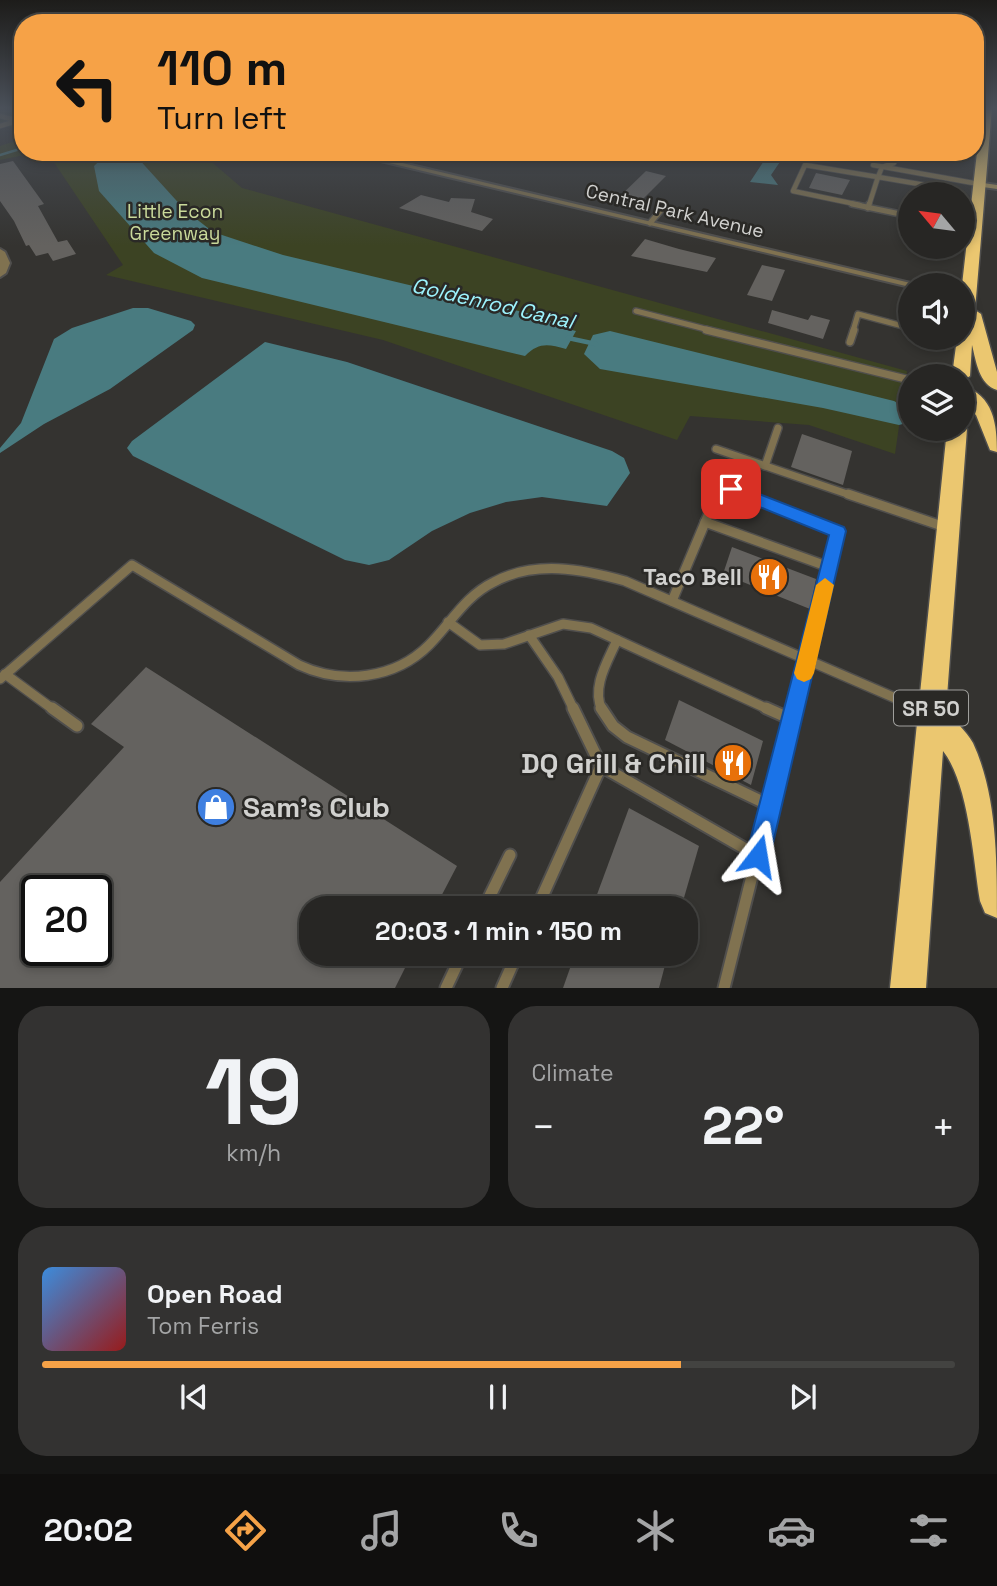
<!DOCTYPE html>
<meta charset="utf-8">
<style>
:root{--surface:#272624;--page:#333231;--text:#f1f3f6;--muted:#a4a5a6;--line:#434341;--accent:#f6a247}
body{margin:0;font-family:"Space Grotesk",sans-serif;background:var(--page);color:var(--text);height:100vh;display:flex;flex-direction:column;font-size:26px;white-space:nowrap}
*{box-sizing:border-box;margin:0}
p{font-size:23px;color:var(--muted)}
.icon{flex:none;width:38px;height:38px;fill:none;stroke:currentColor;stroke-width:2;stroke-linecap:round;stroke-linejoin:round}
.map{position:relative;height:988px;overflow:hidden}
.drawer{display:flex;flex-direction:column;gap:18px;padding:18px;background:#151514;flex:1}
.drawer>*{flex:none}
.top-card{position:absolute;left:14px;top:14px;width:970px;height:147px;border-radius:28px;box-shadow:0 4px 10px #0003,0 0 0 2px var(--line);background:#f6a247;color:#111;overflow:hidden}
.needle{width:46px;rotate:299deg}
.controls{position:absolute;left:898px;top:182px;display:grid;gap:14px}
.controls a{display:grid;place-items:center;width:77px;height:77px;border-radius:50%;background:var(--surface);box-shadow:0 4px 10px #0003,0 0 0 2px var(--line);font-size:35px}
.speed{position:absolute;left:21px;top:875px;display:flex;gap:14px;font-size:35px;font-weight:700;text-align:center}
.speed>*{display:grid;place-content:center;width:91px;height:91px;border-radius:50%;background:var(--surface);box-shadow:0 4px 10px #0003,0 0 0 2px var(--line);line-height:1}
.speed .limit{border:4px solid #111;border-radius:10px;background:#fff;color:#111}
.pin{position:absolute;display:grid;place-items:center;width:60px;height:60px;color:#fff;margin:-30px;border-radius:14px;box-shadow:0 4px 10px #0006}
.me{position:absolute;width:77px;margin:-38px;rotate:14deg;stroke-linejoin:round;filter:drop-shadow(0 0 5px #0008)}
.turn{display:flex;align-items:center;gap:24px;height:147px;padding:0 28px;font-size:32px}
.turn .icon{width:91px;height:91px;stroke-width:2.5}
.turn b{display:block;font-size:49px;line-height:60px}
.big{font-size:52px;font-weight:700;line-height:1.1}
.drawer .card{flex:1;display:flex;flex-direction:column;justify-content:center;gap:10px;min-width:0;padding:0 24px;border-radius:28px;background:var(--page)}
.drawer .dial{align-items:center;gap:0}
.dial b{font-size:91px;line-height:1}
.song{display:flex;align-items:center;gap:21px}
.cover{width:84px;height:84px;border-radius:10px;background:linear-gradient(135deg,hsl(210 70% 55%),hsl(0 70% 35%))}
.played{height:7px;border-radius:4px;background:linear-gradient(90deg,var(--accent) 70%,var(--line) 70%)}
.keys{display:flex;justify-content:space-around;direction:ltr}
.heat{display:flex;justify-content:space-between;align-items:center;font-size:38px;direction:ltr}
.drawer .tiles{flex:1;display:grid;gap:18px;grid-template-columns:1fr 1fr}
.card:last-child{grid-column:span 2}
.trip{position:absolute;left:299px;top:896px;width:399px;height:70px;border-radius:28px;background:var(--surface);box-shadow:0 4px 10px #0003,0 0 0 2px var(--line);font-weight:700;line-height:70px;text-align:center}
.tab-bar{display:flex;height:112px;justify-content:space-around;align-items:center;background:#100f0e;color:var(--muted)}
.tab-bar .icon{width:49px;height:49px}
.tab-bar .active{color:var(--accent)}
.tab-bar b{font-size:32px;color:var(--text)}
.map>svg:first-child{display:block}
</style>
<div class="map">
<svg width="997" height="988" viewBox="0 0 997 988">
<rect width="100%" height="100%" fill="#343330"/>
<g fill="#3c4323">
<polygon points="0,108 23,108 23,152 39,152 0,160 0,146 22,139 16,133 21,130 0,124"/>
<polygon points="47,152 200,152 242,188 907,371 895,454 809,425 690,416 677,440 383,340 106,275 123,265"/>
</g>
<g fill="#497b80">
<path d="M109 152H139L136 156 185 210 213 232 283 255 548 318 555 326 576 331 566 349C548 344 539 342 525 356L202 278 154 253 99 191 94 166Z"/>
<polygon points="769,153 784,156 771,175 778,185 750,182"/>
<polygon points="133,308 148,308 191,321 195,325 193,330 110,389 44,424 0,453 0,448 21,423 54,339 72,328"/>
<polygon points="610,331 894,401 910,410 910,422 899,425 823,408 600,369 584,354 593,335"/>
<polygon points="265,342 347,362 612,451 624,458 630,473 607,506 542,497 506,502 470,513 432,531 389,560 369,565 345,560 133,456 127,448 132,441"/>
</g>
<g fill="none" stroke-linecap="round" stroke-linejoin="round">
<polyline stroke="#497b80" stroke-width="2.5" points="0,155 23,148"/>
<polyline stroke="#497b80" stroke-width="4.5" points="568,338 596,344"/>
</g>
<g fill="#64625f" fill-rule="evenodd">
<polygon points="13,161 44,204 38,206 58,242 67,240 76,254 53,261 48,253 36,256 29,245 26,246 14,221 0,201 0,164"/>
<polygon points="646,171 666,176 635,207 614,202"/>
<polygon points="816,173 850,180 842,195 809,188"/>
<polygon points="421,195 449,202 451,198 475,199 471,212 493,219 482,231 399,208"/>
<polygon points="645,239 679,249 716,258 707,272 631,256"/>
<polygon points="762,265 785,270 772,301 747,295"/>
<polygon points="772,310 808,320 811,315 830,320 823,339 768,323"/>
<polygon points="802,434 852,451 843,485 791,467"/>
<polygon points="732,547 816,579 810,609 723,574"/>
<path d="M146 667 457 866 435 908H312V954H412L395 988H0V882L124 747 91 724ZM37 891H96V950H37Z"/>
<polygon points="679,700 763,741 751,785 665,740"/>
<polygon points="629,808 699,846 681,908 592,908"/>
<polygon points="575,954 668,954 659,988 563,988"/>
</g>
<g fill="none" stroke-linecap="round" stroke-linejoin="round">
<g stroke="#504f4d" stroke-width="6">
<g id="lane-far4">
<polyline points="0,116 18,121"/>
<polyline points="0,126 23,119"/>
<polyline points="865,152 895,158"/>
<polyline points="873,165 979,184"/>
<polyline points="860,205 793,191 805,165 878,177 882,167 894,163 897,152"/>
<polyline points="869,205 878,177 925,185 923,194"/>
</g>
</g>
<g stroke="#504f4d" stroke-width="8">
<g id="lane-far3">
<polyline points="852,204 910,216"/>
<polyline points="868,208 869,204"/>
<polyline points="650,223 662,209"/>
<polyline points="636,311 713,331"/>
<polyline points="853,331 858,314 910,328"/>
</g>
</g>
<g stroke="#504f4d" stroke-width="10">
<g id="lane-far2">
<polyline points="706,330 910,380"/>
<polyline points="947,338 964,342"/>
<polyline points="850,342 854,330"/>
<polyline points="716,449 853,496"/>
<polyline points="765,466 778,428"/>
<polyline points="716,496 723,489 748,496"/>
</g>
</g>
<g stroke="#504f4d" stroke-width="12">
<g id="lane-far1">
<polyline points="744,494 838,531 793,710"/>
<polyline points="848,494 945,527"/>
<polyline points="705,522 829,567"/>
<polyline points="672,601 717,494"/>
<polyline points="448,622 480,645 504,644 563,624 591,628 770,710"/>
<polyline points="529,635 558,677 574,710"/>
<polyline points="5,674 54,710"/>
<path d="M0 679 132 565 299 665C342 685 395 679 429 645 451 623 465 596 494 582 535 560 582 569 625 581L923 710"/>
<path d="M602 710C591 687 608 661 617 640"/>
</g>
</g>
<g stroke="#504f4d" stroke-width="15">
<g id="lane">
<polyline points="52,708 77,726"/>
<polyline points="573,708 601,766"/>
<polyline points="601,708 613,726 627,737 771,806"/>
<polyline points="766,708 793,720"/>
<polyline points="919,708 928,712"/>
<polyline points="484,908 510,855"/>
<polyline points="537,908 601,766 758,856"/>
<polyline points="446,988 462,954"/>
<polyline points="502,988 517,954"/>
<polyline points="724,988 794,708"/>
</g>
</g>
<g stroke="#504f4d" stroke-width="4">
<g id="street">
<polygon points="343,152 356,152 919,285 910,287"/>
<polygon points="0,249 5,252 10,263 6,273 0,277"/>
</g>
</g>
<g stroke="#504f4d" stroke-width="4">
<polygon id="secondary" points="976,182 997,185 997,189 976,186"/>
</g>
<g stroke="#504f4d" stroke-width="3">
<g id="highway">
<path d="M982 108H992L975 310 981 314 997 372V390C979 385 976 361 972 345L970 376 962 381V376H952L957 338H962V285Z"/>
<path d="M962 386C994 395 997 425 997 452L990 450 976 415 962 402Z"/>
<path d="M962 424 967 429 946 710C955 721 966 731 973 743 997 795 997 860 997 918L985 913 980 901C973 859 969 784 943 751L926 988H890L947 429H962Z"/>
</g>
</g>
<use href="#lane-far4" stroke="#807250" stroke-width="4.5"/>
<use href="#lane-far3" stroke="#807250" stroke-width="5"/>
<use href="#lane-far2" stroke="#807250" stroke-width="7"/>
<use href="#lane-far1" stroke="#807250" stroke-width="9"/>
<use href="#lane" stroke="#807250" stroke-width="11"/>
<use href="#street" fill="#807250" fill-rule="evenodd"/>
<use href="#secondary" fill="#ab955e" fill-rule="evenodd"/>
<use href="#highway" fill="#ebc770" fill-rule="evenodd"/>
</g>
<linearGradient id="sky" x2="0" y2="1"><stop stop-color="#1d1c1a"/><stop offset="0.44" stop-color="#4a5059"/><stop offset="1" stop-color="#4a5059" stop-opacity="0"/></linearGradient>
<rect width="997" height="246" fill="url(#sky)"/>
<polygon fill="#1a73e8" stroke="#114b97" stroke-width="2" points="731,483 844,527 846,531 770,856 766,864 758,868 749,864 746,856 829,535 725,493 723,489"/>
<polygon fill="#f59e0b" points="825,578 834,585 814,673 811,679 804,682 797,679 794,673 816,585"/>
<defs>
<g id="restaurant-disc" transform="scale(2.0125)"><circle r="9.5" fill="#e8710a" stroke="#2a2926"/><path d="M-5-6h1v4h1v-4h1v4h1v-4h1v5L-1.5 .5V6h-2V.5L-5-1ZM5-6V6H3V1.5H1.5Q1.5-4 5-6Z" fill="#fff"/></g>
<g id="shop-disc" transform="scale(2.0125)"><circle r="9.5" fill="#3f7fe0" stroke="#2a2926"/><path d="M-5-2.5h2.3a2.7 3.5 0 0 1 5.4 0H5L5.5 6h-11ZM-1.5-2.5h3a1.5 2.3 0 0 0-3 0Z" fill="#fff"/></g>
</defs>
<g fill-rule="evenodd">
<use href="#restaurant-disc" x="769" y="577"/>
<use href="#restaurant-disc" x="733" y="763"/>
<use href="#shop-disc" x="216" y="807"/>
</g>
<g text-anchor="middle" dominant-baseline="central" stroke-width="5" stroke-linejoin="round" paint-order="stroke">
<g font-size="19" fill="#c9d99a" stroke="#2a2926">
<text x="175" y="211">Little Econ<tspan x="175" dy="22">Greenway</tspan></text>
</g>
<g font-size="19" fill="#d1d1cf" stroke="#2a2926">
<text transform="translate(675 211) rotate(13)">Central Park Avenue</text>
</g>
<g font-size="21" font-style="italic" fill="#9df3fd" stroke="#2a2926">
<text transform="translate(493 303) rotate(13)">Goldenrod Canal</text>
</g>
<rect fill="#2a2926" stroke="#9f9f9c" stroke-width="2" x="894" y="690.5" width="74" height="35" rx="5"/>
<g font-size="21" font-weight="bold" fill="#d1d1cf">
<text x="931" y="708">SR 50</text>
</g>
<g font-size="23" font-weight="bold" fill="#d1d1cf" stroke="#2a2926" text-anchor="end">
<text x="742" y="577">Taco Bell</text>
</g>
<g font-size="28" font-weight="bold" fill="#d1d1cf" stroke="#2a2926" text-anchor="end">
<text x="706" y="763">DQ Grill &amp; Chill</text>
<text x="243" y="807" text-anchor="start">Sam's Club</text>
</g>
</g>
</svg>
<div class="controls">
<a><svg class="needle" viewBox="-14 -14 28 28"><path d="M0-13l5 13h-10z" fill="#e53935"/><path d="M0 13l5-13h-10z" fill="#a4a5a6"/></svg></a>
<a><svg class="icon" aria-label="sound" viewBox="0 0 24 24"><path d="M4 9h4l5-4v14l-5-4H4zM17 9q2 3 0 6"/></svg></a>
<a><svg class="icon" aria-label="layers" viewBox="0 0 24 24"><path d="M12 4l9 5-9 5-9-5zM3 14l9 5 9-5"/></svg></a>
</div>
<div class="speed"><div class="limit">20</div></div>
<div class="pin" style="left:731px;top:489px;background:#d93025"><svg class="icon" aria-label="arrive" viewBox="0 0 24 24"><path d="M6 21V4h12l-3 4 3 4H6"/></svg></div>
<svg class="me" style="left:758px;top:856px" viewBox="-20 -20 40 40"><path d="M0-17L14 15 0 8-14 15z" fill="#1a73e8" stroke="#fff" stroke-width="4"/></svg>
<div class="trip">20:03 · 1 min · 150 m</div>
<div class="top-card">
<div class="turn"><svg class="icon" aria-label="left" viewBox="0 0 24 24"><path d="M17 20v-9H6M10 6l-5 5 5 5"/></svg><div><b>110 m</b>Turn left</div></div>
</div>
</div>
<section class="drawer">
<div class="tiles">
<div class="card dial"><b>19</b><p>km/h</p></div>
<div class="card"><p>Climate</p>
<div class="heat"><a>−</a><b class="big">22°</b><a>+</a></div>
</div>
<div class="card">
<div class="song"><i class="cover"></i><div><b>Open Road</b><p>Tom Ferris</p></div></div>
<div class="played"></div>
<div class="keys"><svg class="icon" aria-label="previous" viewBox="0 0 24 24"><path d="M18 5L8 12l10 7zM5 5v14"/></svg><svg class="icon" aria-label="pause" viewBox="0 0 24 24"><path d="M8 5v14M16 5v14"/></svg><svg class="icon" aria-label="next" viewBox="0 0 24 24"><path d="M6 5l10 7-10 7zM19 5v14"/></svg></div>
</div>
</div>
</section>
<nav class="tab-bar">
<b>20:02</b>
<svg class="icon active" aria-label="directions" viewBox="0 0 24 24"><path d="M12 3l9 9-9 9-9-9zM9 14v-3h6M13 9l2 2-2 2"/></svg>
<svg class="icon" aria-label="music" viewBox="0 0 24 24"><path d="M9 18V5l10-2v13"/><circle cx="6" cy="18" r="3"/><circle cx="16" cy="16" r="3"/></svg>
<svg class="icon" aria-label="phone" viewBox="0 0 24 24"><path d="M5 4h4l2 5-3 2q2 4 5 5l2-3 5 2v4C11 20 4 13 5 4z"/></svg>
<svg class="icon" aria-label="climate" viewBox="0 0 24 24"><path d="M12 3v18M4 7l16 10M4 17L20 7"/></svg>
<svg class="icon" aria-label="car" viewBox="0 0 24 24"><path d="M5 17H2v-5l4-1 3-4h7l3 4 3 1v5h-3M9 17h6M6 11h13"/><circle cx="7" cy="17" r="2"/><circle cx="17" cy="17" r="2"/></svg>
<svg class="icon" aria-label="filters" viewBox="0 0 24 24"><path d="M4 7h16M4 17h16"/><circle cx="9" cy="7" r="2"/><circle cx="15" cy="17" r="2"/></svg>
</nav>
